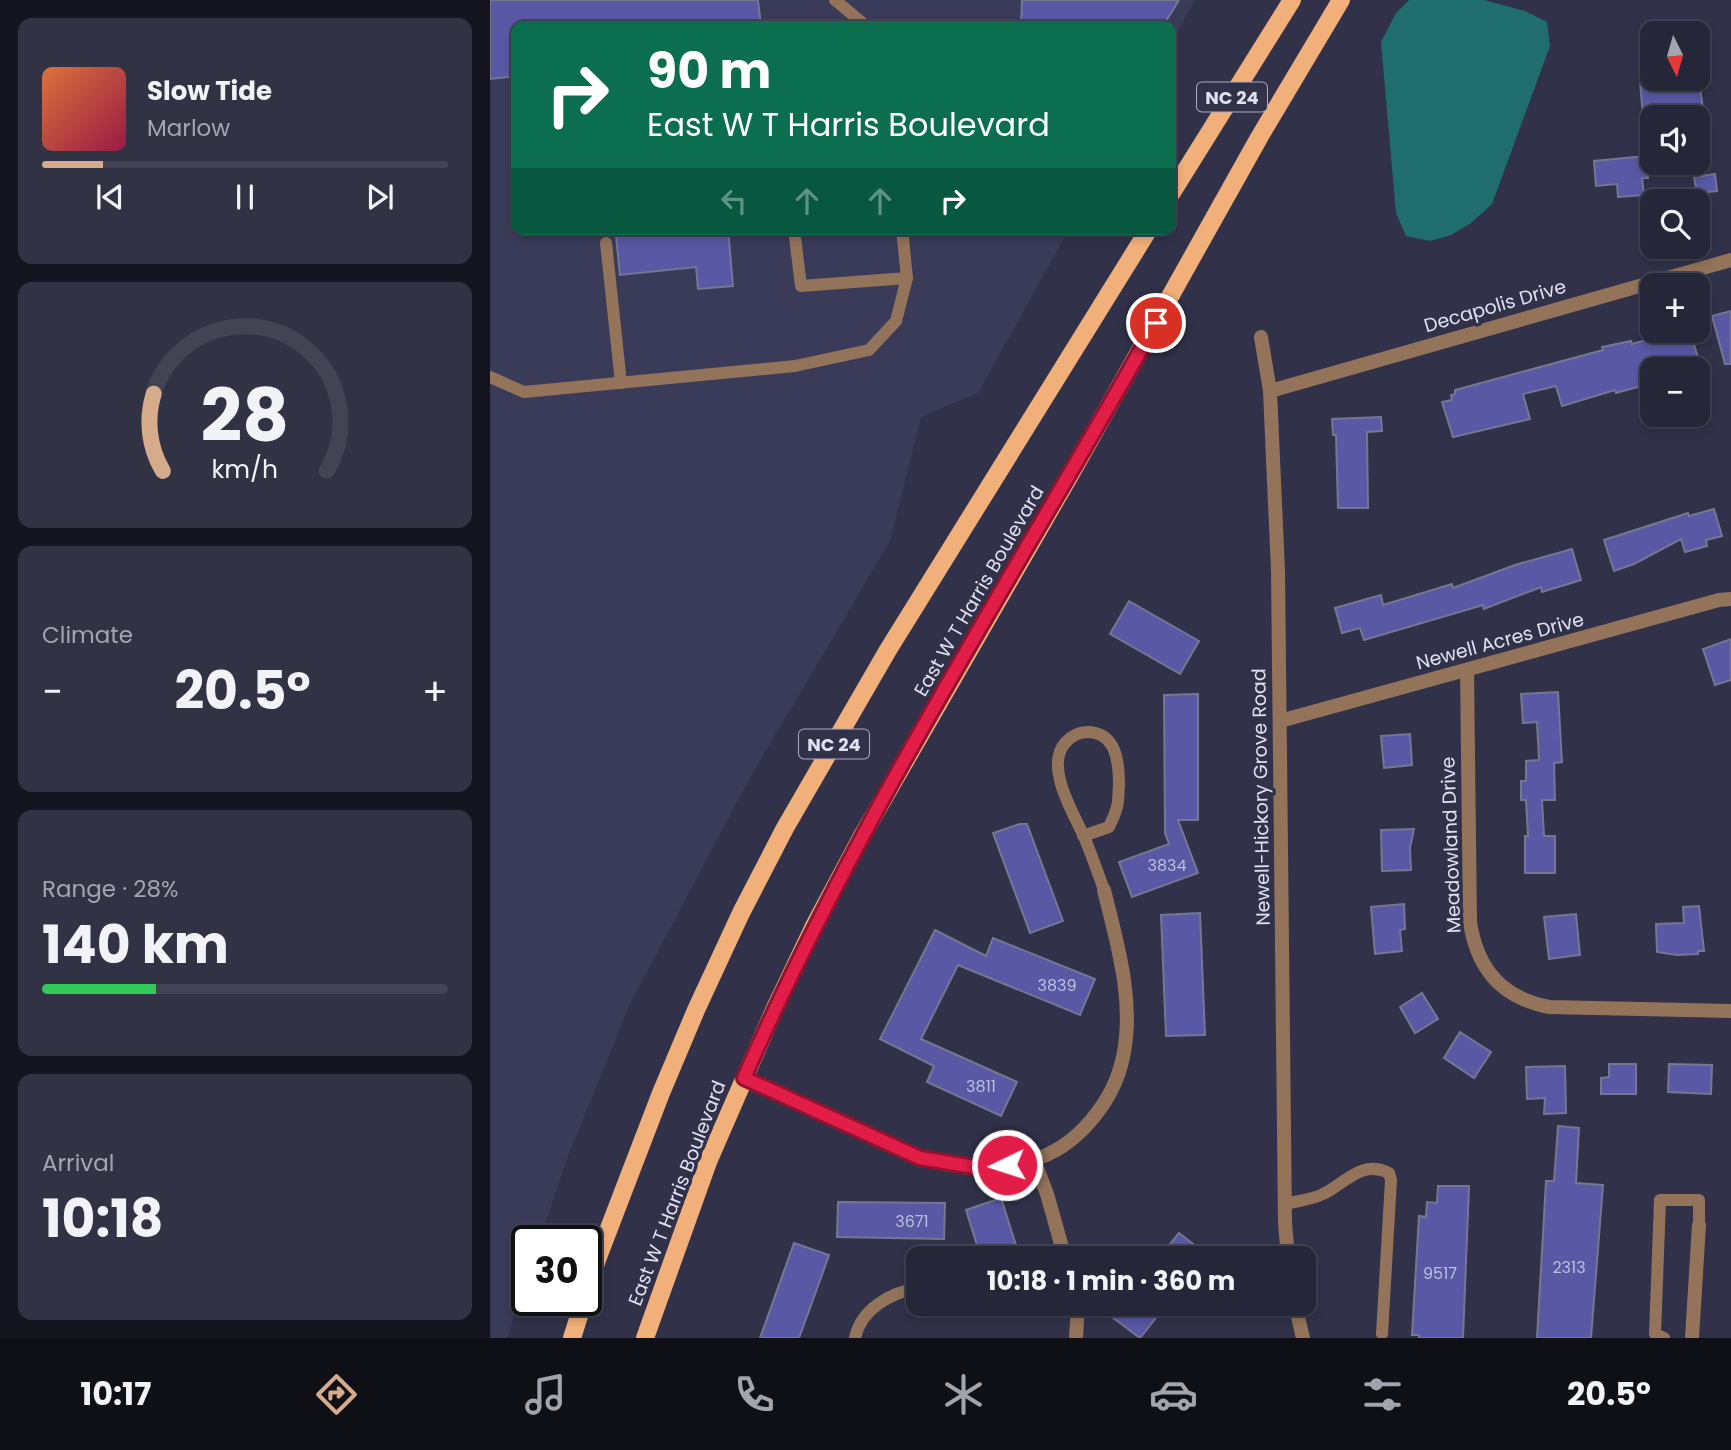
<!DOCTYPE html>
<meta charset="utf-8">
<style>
:root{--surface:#252638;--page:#313243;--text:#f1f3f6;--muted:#a3a5ae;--line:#424353;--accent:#d6ab8b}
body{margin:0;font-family:Poppins,sans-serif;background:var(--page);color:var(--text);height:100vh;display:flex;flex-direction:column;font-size:26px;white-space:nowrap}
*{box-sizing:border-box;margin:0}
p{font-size:23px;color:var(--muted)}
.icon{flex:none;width:38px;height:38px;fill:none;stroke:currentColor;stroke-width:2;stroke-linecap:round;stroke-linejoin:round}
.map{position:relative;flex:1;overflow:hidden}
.panel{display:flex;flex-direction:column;gap:18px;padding:18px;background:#14151f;width:490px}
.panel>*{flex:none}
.top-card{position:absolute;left:21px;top:21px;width:665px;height:214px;border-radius:14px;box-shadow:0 4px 10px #0003,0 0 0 2px var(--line);background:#0b6e4f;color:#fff;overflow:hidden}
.needle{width:46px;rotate:175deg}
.fabs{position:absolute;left:1150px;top:21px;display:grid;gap:14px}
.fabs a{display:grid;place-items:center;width:70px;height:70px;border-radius:14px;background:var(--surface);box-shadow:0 4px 10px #0003,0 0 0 2px var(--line);font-size:35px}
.speed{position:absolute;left:21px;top:1225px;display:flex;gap:14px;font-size:35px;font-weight:700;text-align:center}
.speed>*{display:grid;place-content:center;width:91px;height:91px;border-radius:50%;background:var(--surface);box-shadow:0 4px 10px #0003,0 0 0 2px var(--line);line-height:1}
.speed .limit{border:4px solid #111;border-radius:10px;background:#fff;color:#111}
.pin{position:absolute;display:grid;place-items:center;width:60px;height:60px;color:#fff;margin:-30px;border:4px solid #fff;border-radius:50%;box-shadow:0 2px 7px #0007}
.me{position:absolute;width:77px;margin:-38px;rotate:266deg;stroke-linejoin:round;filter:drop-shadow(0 0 5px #0008)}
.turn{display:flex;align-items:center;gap:24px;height:147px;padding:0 21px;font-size:32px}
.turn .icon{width:91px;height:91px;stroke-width:2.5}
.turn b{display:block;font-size:49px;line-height:60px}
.lanes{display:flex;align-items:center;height:66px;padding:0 21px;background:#0003;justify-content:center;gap:35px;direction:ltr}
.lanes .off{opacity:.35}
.big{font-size:52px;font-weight:700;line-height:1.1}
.panel .tile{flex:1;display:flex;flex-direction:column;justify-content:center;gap:10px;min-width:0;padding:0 24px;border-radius:14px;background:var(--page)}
.panel .dial{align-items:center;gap:0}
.dial svg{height:182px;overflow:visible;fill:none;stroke:var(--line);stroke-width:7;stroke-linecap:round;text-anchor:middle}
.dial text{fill:var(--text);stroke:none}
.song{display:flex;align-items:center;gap:21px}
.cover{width:84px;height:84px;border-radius:10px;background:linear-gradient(135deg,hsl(20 70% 55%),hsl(340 70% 35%))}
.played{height:7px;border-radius:4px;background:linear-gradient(90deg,var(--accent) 15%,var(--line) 15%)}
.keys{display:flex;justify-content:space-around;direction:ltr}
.heat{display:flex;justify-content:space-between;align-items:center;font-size:38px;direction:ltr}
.charge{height:10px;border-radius:5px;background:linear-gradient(90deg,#34c759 28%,var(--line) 0)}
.trip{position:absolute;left:416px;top:1246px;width:410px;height:70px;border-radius:14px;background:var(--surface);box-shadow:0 4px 10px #0003,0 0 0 2px var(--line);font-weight:700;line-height:70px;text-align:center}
.dock{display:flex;height:112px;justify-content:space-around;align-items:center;background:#0f0f16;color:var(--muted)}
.dock .icon{width:49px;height:49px}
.dock .current{color:var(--accent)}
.dock b{font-size:32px;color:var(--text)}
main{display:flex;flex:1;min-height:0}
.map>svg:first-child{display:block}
</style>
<main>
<section class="panel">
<div class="tile">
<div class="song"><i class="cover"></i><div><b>Slow Tide</b><p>Marlow</p></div></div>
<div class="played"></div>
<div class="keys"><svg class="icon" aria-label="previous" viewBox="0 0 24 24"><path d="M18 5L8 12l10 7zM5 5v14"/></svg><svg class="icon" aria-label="pause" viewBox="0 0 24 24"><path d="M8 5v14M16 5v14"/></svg><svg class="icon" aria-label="next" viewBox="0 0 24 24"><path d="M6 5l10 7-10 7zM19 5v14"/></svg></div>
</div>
<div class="tile dial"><svg viewBox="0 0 100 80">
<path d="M14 69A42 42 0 1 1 86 69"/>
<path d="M14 69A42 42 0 0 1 10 35" stroke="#d6ab8b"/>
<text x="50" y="56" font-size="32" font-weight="700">28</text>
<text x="50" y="72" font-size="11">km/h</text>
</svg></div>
<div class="tile"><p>Climate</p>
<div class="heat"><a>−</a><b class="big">20.5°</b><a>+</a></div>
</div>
<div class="tile"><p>Range · 28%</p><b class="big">140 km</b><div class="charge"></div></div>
<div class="tile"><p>Arrival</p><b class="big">10:18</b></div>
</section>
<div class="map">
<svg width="1241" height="1338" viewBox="0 0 1241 1338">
<rect width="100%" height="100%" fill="#31324a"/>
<polygon fill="#393b58" points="0,0 705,0 681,44 681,26 26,26 26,229 579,229 488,393 431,417 400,541 257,783 140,1004 78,1156 49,1241 37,1241 37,1277 17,1338 0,1338"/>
<polygon fill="#206d6e" points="919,0 994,0 1035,11 1057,22 1060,46 1002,204 981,223 961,235 940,241 916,236 906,213 891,42 906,13"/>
<g fill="#5858a5" stroke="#757792" stroke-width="2">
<polygon points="0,0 268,0 271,26 26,26 26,76 0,79"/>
<polygon points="532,0 689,0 673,26 531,26"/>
<polygon points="1185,79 1209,79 1214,117 1153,117 1150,82"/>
<polygon points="1156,156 1158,178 1152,178 1154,195 1128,197 1127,184 1106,186 1104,161"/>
<polygon points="1225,174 1227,191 1207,193 1204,177"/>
<polygon points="155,229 238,229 243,286 208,289 206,267 130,275 126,236 155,233"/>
<polygon points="1241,311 1241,364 1235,364 1222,316"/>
<polygon points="1189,331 1200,331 1209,361 1180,369 1162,369 1162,374 1152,377 1155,385 1126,393 1125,390 1072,406 1066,386 1033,394 1040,419 963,437 952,402 962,400 961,395 965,394 965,390 1113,350 1112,347 1141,341 1142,344"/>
<polygon points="891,417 892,431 877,432 878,508 848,508 846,435 843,435 842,419"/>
<polygon points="1224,509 1232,536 1216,540 1217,546 1195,552 1191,539 1144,564 1124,571 1114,540 1198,513 1199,516"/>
<polygon points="1082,549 1091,580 1052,592 1051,587 994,609 993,605 874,640 870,628 852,633 845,608 891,595 893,605 962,584 963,588 1025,565"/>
<polygon points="639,601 709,641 690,674 620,634"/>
<polygon points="1241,639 1241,680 1225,685 1213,649"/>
<polygon points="1068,692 1072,762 1064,763 1065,800 1052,800 1054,836 1065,836 1065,873 1035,873 1035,836 1038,836 1036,800 1031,800 1031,781 1036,781 1036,761 1049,760 1047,722 1033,723 1031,694"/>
<polygon points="708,694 708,820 688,820 708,873 642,897 629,862 679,844 675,833 674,695"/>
<polygon points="920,734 922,765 894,768 891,736"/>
<polygon points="530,824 537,824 573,921 540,933 503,833"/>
<polygon points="924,829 920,848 921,870 892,871 891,830"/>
<polygon points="914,904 915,929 910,930 912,951 885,954 881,907"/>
<polygon points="1209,906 1214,951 1208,951 1208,954 1187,955 1167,952 1166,924 1194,923 1193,907"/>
<polygon points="710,913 715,1035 676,1036 671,915"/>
<polygon points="1086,914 1090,955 1059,959 1054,917"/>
<polygon points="445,930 496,956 503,938 605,979 590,1015 468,965 431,1039 527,1082 511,1116 437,1082 444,1066 390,1039"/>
<polygon points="932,993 948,1019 925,1033 910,1007"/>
<polygon points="970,1032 1001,1052 984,1078 954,1058"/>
<polygon points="1119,1064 1146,1064 1146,1094 1111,1094 1111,1078 1119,1077"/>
<polygon points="1179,1064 1222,1065 1221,1094 1178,1092"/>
<polygon points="1075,1066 1076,1113 1054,1114 1055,1098 1037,1099 1036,1067"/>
<polygon points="1068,1126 1089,1128 1086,1183 1113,1185 1101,1338 1047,1338 1056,1181 1064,1181"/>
<polygon points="948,1186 979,1186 973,1338 929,1338 929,1335 922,1335 929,1216 936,1217 937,1202 947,1203"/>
<polygon points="511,1198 530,1258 491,1258 476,1210"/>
<polygon points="348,1202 455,1203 454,1239 347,1237"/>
<polygon points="689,1233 721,1258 669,1258"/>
<polygon points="304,1243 339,1255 332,1275 309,1338 270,1338"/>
<polygon points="633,1304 677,1304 650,1338 622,1317"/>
</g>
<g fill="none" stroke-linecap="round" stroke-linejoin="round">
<g stroke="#93735a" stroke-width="12">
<polyline points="345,0 376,26"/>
<polyline points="304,229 311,286 417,278"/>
<polyline points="116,243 131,383"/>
<polyline points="0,377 34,392 305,366 379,350 406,321 417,278 412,229"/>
<path d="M593 836 619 827C622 821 625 814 627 807 629 800 628 793 629 786 629 763 627 733 598 732 589 732 581 736 575 743 554 768 585 815 595 839 602 856 608 873 614 890"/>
<path d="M794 1204C807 1201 821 1200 833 1194 855 1184 871 1159 899 1173L901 1180 892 1334"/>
<path d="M365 1338C371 1309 401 1292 429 1288"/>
<polyline points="1174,1338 1165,1334 1170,1200 1209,1200 1209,1225"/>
</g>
<g stroke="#93735a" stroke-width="14">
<polyline points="771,337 780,391 788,571 795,1223 798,1258"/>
<polyline points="780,391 1241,260"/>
<path d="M977 670 980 922C987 969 1012 998 1059 1007L1241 1011"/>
<polyline points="790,721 1229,600 1241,599"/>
<path d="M254 1078C292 1095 331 1113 370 1130 390 1140 411 1153 432 1159 467 1169 507 1170 542 1160 587 1148 624 1101 633 1057 645 1002 627 943 614 890"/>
<polyline points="544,1160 557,1194 575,1258"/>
<polyline points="805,1304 813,1338"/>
<polyline points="586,1338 588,1304"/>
<polyline points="1202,1338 1209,1225"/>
</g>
<g stroke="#f1af7a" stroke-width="18">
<polyline points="681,194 802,0"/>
<polyline points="96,1293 108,1257 171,1093 206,1010 251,913 295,828 398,650 659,229"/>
<polyline points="82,1338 94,1300"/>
<polyline points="155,1338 218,1162 285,1008 324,926 372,836 579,477 770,136 851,0"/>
</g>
</g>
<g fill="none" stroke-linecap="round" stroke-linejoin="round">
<g stroke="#92132f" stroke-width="18">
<path id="route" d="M517 1165 484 1167 430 1158 254 1078C369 815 526 573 666 323"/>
</g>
<use href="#route" stroke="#e11d48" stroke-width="12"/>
</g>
<g text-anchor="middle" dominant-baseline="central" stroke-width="7" stroke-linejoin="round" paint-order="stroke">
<g font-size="16" fill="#bebfdd">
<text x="677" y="865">3834</text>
<text x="567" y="985">3839</text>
<text x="491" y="1086">3811</text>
<text x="422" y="1221">3671</text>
<text x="1079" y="1267">2313</text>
<text x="950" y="1273">9517</text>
</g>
<g fill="#31324a" stroke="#acacbe" stroke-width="2">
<rect x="707" y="82.5" width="70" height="29" rx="5"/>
<rect x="309" y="729.5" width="70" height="29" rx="5"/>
</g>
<g font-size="18" font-weight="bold" fill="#e0e1f0">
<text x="742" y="97">NC 24</text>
<text x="344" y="744">NC 24</text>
</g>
<g font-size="19" fill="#e0e1f0" stroke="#31324a">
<text transform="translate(1005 306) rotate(-16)">Decapolis Drive</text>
<text transform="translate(489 591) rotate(-60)">East W T Harris Boulevard</text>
<text transform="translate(1010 641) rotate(-15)">Newell Acres Drive</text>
<text transform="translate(771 797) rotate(-91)">Newell-Hickory Grove Road</text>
<text transform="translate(961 845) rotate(-92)">Meadowland Drive</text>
<text transform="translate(187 1193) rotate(-69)">East W T Harris Boulevard</text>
</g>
</g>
</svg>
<div class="fabs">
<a><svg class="needle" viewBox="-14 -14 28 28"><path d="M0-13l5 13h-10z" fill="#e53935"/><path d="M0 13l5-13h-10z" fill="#a3a5ae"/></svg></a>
<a><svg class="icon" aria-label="sound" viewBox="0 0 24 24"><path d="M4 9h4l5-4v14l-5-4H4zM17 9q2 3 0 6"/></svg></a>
<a><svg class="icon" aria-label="search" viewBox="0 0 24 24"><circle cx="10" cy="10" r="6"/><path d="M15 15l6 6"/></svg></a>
<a>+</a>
<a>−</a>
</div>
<div class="speed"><div class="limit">30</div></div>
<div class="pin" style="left:666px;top:323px;background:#d93025"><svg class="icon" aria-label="arrive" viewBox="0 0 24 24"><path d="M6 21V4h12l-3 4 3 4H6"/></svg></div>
<svg class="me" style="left:517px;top:1165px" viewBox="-20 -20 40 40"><circle r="17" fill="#e11d48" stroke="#fff" stroke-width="3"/><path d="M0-11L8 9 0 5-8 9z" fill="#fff"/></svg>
<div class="trip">10:18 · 1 min · 360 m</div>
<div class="top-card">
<div class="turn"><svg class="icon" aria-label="right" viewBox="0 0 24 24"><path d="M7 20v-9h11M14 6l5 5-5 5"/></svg><div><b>90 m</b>East W T Harris Boulevard</div></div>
<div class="lanes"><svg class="icon off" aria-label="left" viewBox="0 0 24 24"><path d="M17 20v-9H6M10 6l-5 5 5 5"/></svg><svg class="icon off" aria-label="ahead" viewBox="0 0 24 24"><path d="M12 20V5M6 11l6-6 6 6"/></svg><svg class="icon off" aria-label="ahead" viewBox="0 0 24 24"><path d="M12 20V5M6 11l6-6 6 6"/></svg><svg class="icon" aria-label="right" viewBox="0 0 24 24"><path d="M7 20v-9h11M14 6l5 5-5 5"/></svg></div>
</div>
</div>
</main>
<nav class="dock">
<b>10:17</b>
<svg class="icon current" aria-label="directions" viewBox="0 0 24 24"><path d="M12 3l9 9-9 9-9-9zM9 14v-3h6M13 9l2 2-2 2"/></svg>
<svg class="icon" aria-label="music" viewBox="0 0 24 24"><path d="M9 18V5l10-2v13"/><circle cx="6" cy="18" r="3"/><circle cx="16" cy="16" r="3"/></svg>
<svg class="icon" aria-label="phone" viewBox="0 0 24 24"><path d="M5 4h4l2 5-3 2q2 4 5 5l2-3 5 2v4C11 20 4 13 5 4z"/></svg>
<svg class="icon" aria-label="climate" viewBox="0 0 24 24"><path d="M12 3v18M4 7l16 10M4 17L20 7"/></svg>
<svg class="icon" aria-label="car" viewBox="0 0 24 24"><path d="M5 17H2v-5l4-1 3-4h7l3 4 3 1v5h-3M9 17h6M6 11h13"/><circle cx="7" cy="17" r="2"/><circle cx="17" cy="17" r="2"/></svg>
<svg class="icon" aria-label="filters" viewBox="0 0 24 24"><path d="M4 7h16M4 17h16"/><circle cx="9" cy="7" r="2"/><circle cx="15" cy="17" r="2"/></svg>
<b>20.5°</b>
</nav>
